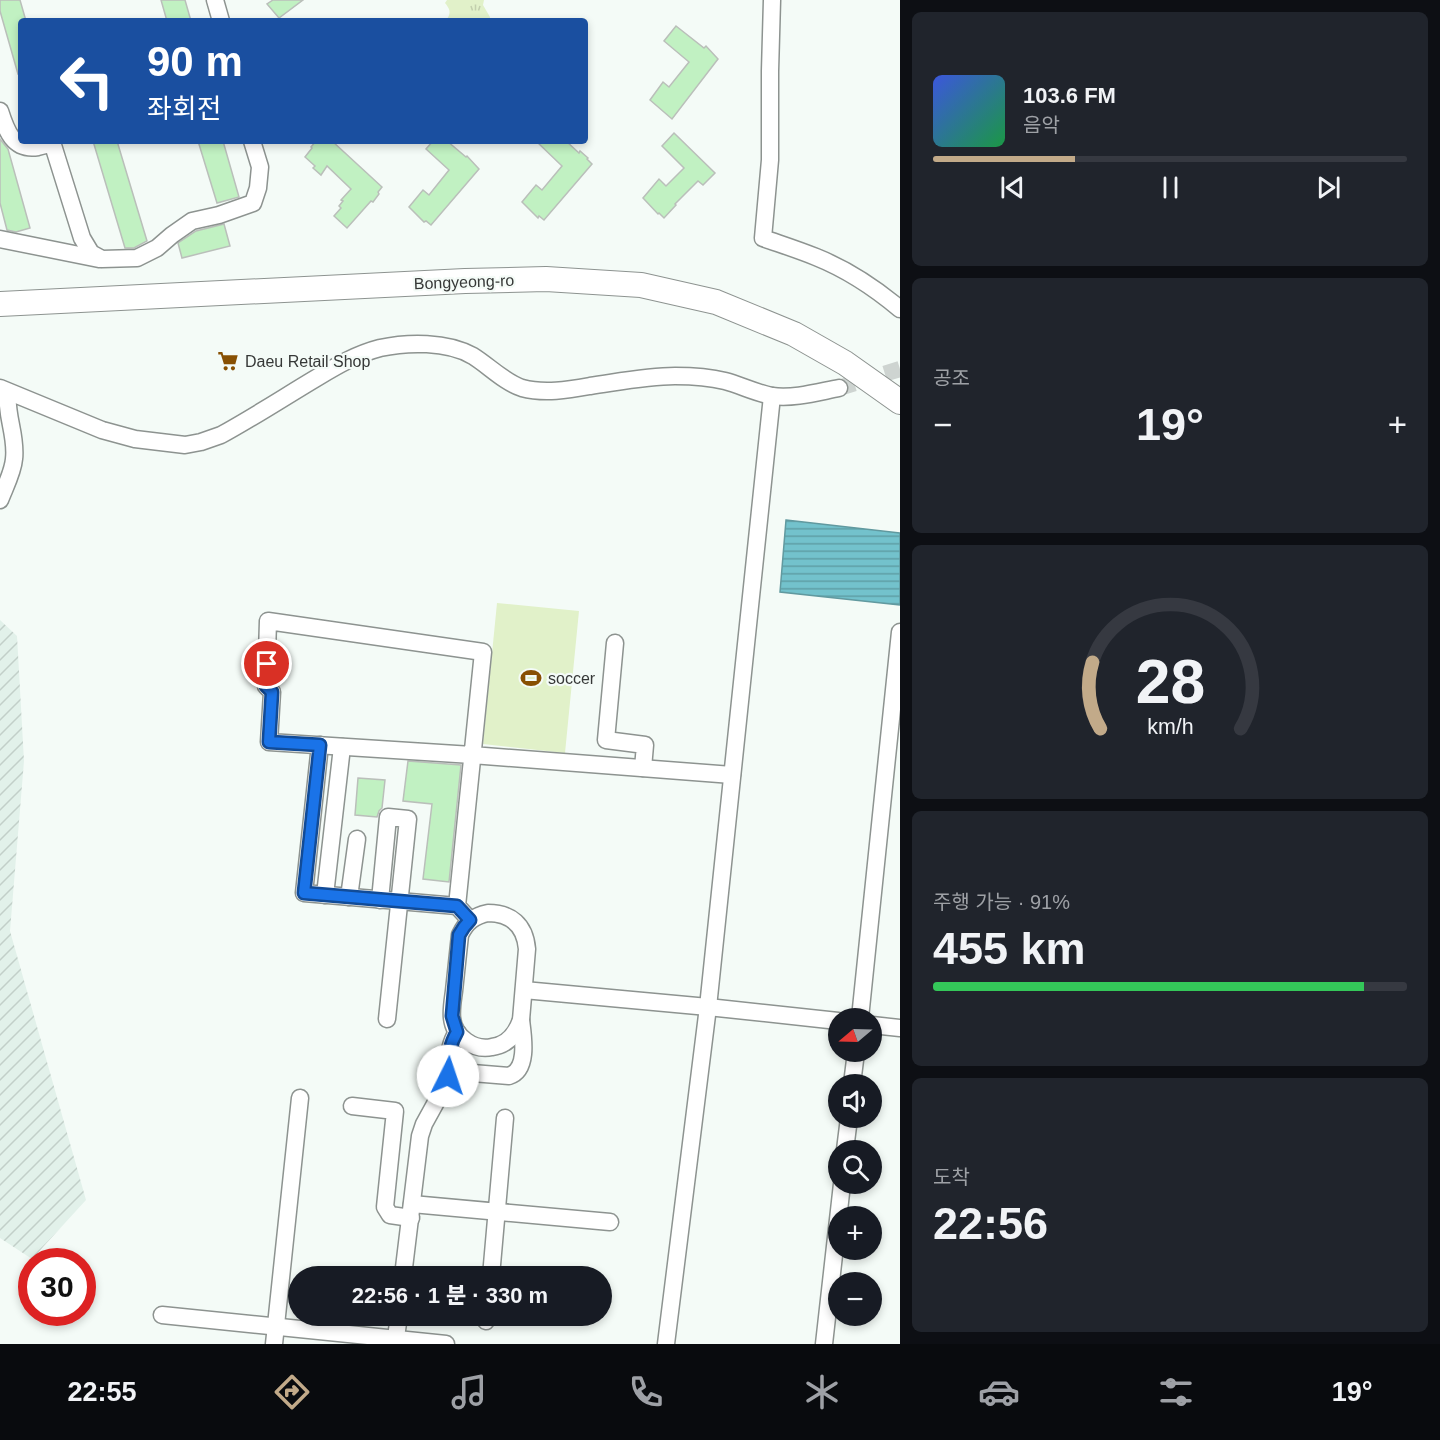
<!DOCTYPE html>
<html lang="ko">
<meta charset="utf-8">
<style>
:root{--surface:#171b24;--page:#20242c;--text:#f1f3f6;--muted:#9ea1a6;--line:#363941;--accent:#c2aa89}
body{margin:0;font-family:Helvetica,"Noto Sans KR",sans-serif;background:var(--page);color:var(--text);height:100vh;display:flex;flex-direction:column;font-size:22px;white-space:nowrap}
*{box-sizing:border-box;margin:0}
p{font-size:20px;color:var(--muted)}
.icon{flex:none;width:33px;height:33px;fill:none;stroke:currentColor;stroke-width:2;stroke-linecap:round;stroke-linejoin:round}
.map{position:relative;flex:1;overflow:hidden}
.drawer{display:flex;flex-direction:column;gap:12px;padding:12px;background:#0d0f14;width:540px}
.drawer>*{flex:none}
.guide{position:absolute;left:18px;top:18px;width:570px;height:126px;border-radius:6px;box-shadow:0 3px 9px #0003;background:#1a4fa0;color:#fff;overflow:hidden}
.needle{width:39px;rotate:251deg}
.tools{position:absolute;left:828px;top:1008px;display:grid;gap:12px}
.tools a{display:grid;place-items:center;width:54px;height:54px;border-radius:50%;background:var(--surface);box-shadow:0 3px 9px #0003;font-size:30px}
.speed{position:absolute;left:18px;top:1248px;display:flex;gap:12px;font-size:30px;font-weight:700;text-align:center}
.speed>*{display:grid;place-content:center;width:78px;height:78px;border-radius:50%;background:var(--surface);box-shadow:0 3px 9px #0003;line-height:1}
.speed .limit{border:9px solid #d22;background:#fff;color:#111}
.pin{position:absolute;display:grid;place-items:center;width:51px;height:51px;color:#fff;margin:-26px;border:3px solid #fff;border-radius:50%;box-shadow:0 2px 6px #0007}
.me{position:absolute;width:66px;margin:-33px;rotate:4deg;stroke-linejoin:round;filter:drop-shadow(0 0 4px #0008)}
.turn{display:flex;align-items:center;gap:21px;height:126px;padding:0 30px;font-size:27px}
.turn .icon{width:78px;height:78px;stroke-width:2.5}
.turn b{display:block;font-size:42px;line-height:51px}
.big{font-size:45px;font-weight:800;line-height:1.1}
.drawer .tile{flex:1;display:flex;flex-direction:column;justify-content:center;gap:9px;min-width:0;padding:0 21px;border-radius:9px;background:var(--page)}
.drawer .dial{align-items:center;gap:0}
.dial svg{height:156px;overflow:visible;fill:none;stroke:var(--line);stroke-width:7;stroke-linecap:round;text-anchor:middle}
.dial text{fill:var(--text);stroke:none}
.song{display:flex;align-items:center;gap:18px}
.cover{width:72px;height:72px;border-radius:9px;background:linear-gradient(135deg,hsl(230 70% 55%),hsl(140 70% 35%))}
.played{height:6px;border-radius:3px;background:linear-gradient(90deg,var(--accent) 30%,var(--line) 30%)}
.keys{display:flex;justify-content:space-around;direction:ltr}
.heat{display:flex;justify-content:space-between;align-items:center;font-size:33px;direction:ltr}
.charge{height:9px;border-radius:4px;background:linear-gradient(90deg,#34c759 91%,var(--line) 0)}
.trip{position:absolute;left:288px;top:1266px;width:324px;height:60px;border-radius:30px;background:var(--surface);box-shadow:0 3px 9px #0003;font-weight:800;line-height:60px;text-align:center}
.tab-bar{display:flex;height:96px;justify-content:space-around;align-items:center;background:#090b0e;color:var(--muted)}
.tab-bar .icon{width:42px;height:42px}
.tab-bar .on{color:var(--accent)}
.tab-bar b{font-size:27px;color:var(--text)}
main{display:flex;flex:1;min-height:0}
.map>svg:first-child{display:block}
</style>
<main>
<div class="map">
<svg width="900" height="1344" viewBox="0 0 900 1344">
<defs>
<pattern id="industrial-furrows" width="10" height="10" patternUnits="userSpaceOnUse" patternTransform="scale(1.5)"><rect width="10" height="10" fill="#e2f1ea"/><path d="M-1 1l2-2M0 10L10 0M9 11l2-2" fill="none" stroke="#c2cfc9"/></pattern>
<pattern id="grass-tufts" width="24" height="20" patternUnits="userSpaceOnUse" patternTransform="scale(1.5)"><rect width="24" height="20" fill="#e1f1c9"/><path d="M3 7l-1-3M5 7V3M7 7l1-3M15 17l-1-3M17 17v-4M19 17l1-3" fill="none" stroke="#c2cfad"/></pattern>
<pattern id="water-rules" width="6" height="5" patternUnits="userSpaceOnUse" patternTransform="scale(1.5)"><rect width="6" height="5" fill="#73c2cc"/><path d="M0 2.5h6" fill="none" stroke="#5f9fa6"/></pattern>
</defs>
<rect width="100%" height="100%" fill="#f4fbf7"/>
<polygon fill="url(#industrial-furrows)" points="0,620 17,636 24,761 10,931 86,1200 32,1259 0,1238"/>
<path fill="url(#grass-tufts)" d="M447 0H484L483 5 490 17V21H448L447 19C452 12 449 8 445 3Z"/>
<polygon fill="#e1f1c9" points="497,603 579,611 565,753 483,744"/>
<polygon fill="url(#water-rules)" stroke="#61999f" stroke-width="1.5" points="786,520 900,533 900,605 780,592"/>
<g fill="#c1f1c2" stroke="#babfba" stroke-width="1.5">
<polygon points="0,0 20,0 26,21 21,21 21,73 18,74 0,11"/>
<polygon points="161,0 185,0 191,21 167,21"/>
<polygon points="273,0 303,0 279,18 267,4"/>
<polygon points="676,26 704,48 706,46 718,59 672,119 650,100 663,82 669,87 689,62 664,41"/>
<polygon points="674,133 715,173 703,185 698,181 675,204 676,205 664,218 659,213 658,214 643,198 659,179 666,186 684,168 662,146"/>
<polygon points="0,139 8,149 30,228 16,232 7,230 0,203"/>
<polygon points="93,141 117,141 147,241 134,248 125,248"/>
<polygon points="198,141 223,141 239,197 217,203"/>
<polygon points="316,141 332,141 382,187 378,192 379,194 373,202 371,201 347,228 334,216 341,208 339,206 343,201 341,200 351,189 327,166 321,175 313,168 315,166 305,157 312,148 311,147"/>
<polygon points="433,141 447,141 466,157 467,156 479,169 431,225 426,221 424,222 409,207 423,190 429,195 449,170 426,149"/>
<polygon points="536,141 566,141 579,153 580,151 588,158 587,159 592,164 544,220 539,216 538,218 522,202 536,185 542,190 562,166"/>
<polygon points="224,224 230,246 182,258 178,243 196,231"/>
<polygon points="408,761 461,765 449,882 423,879 432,804 403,801"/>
<polygon points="358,778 385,780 382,808 379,811 377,817 355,815"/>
</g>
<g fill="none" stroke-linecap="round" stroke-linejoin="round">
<polyline stroke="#ced4d1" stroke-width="16" stroke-dasharray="16 8" stroke-linecap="butt" points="839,388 900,369"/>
<g stroke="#8d9390" stroke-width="19">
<g id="minor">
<polyline points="215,0 221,21"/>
<path d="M772 0 770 71V160L763 238C780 244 799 250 816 257 846 269 875 288 900 309"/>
<path d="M0 111C6 130 13 151 38 147 43 146 48 144 52 142L82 238 91 253 102 259 137 258 157 248 172 235 192 221 219 215 253 203 258 188 260 167 252 141"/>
<polyline points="0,239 99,259"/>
<path d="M0 388 102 430 135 439 185 445 201 442 221 435C254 417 286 396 318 377 338 365 357 354 380 348 407 342 447 341 473 356 489 366 504 382 522 388 544 394 568 390 590 386 618 382 647 376 675 376 692 376 709 377 725 381 740 385 756 393 772 396 794 399 818 392 839 388"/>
<path d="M0 500C5 487 13 472 14 459 17 436 5 414 8 392"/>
<polyline points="615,643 606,740 645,745 643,768"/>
<polyline points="320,745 304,893 457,906"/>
<polyline points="325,895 342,747"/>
<polyline points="349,897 357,839"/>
<polyline points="380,900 388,817 408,819 387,1019"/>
<path d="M488 913C511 913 525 925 527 949L521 1020C516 1034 508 1045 492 1047 474 1051 454 1037 452 1018 451 1009 453 999 454 991 456 972 458 954 460 935 466 922 474 916 488 913Z"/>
<polyline points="470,920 457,906 483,652 268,621 266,686 272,692 269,742 472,755 732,775"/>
<polyline points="524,990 708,1007 838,1021"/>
<polyline points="860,1018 900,632"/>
<polyline points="872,1025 900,1028"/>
<path d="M448 1071 509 1076C529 1070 523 1036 521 1020"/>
<polyline points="852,1084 856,1052"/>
<polyline points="352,1106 395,1111 385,1207 390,1215 411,1218"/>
<polyline points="845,1150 849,1118"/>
<polyline points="412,1204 610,1222"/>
<path d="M403 1276 420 1136 424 1124 446 1084C452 1064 445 1051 457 1032"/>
<polyline points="491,1276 505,1118"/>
<polyline points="162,1315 446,1344"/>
<polyline points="486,1321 487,1316"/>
<polyline points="274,1344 300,1098"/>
<polyline points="395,1344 399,1316"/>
<polyline points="666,1344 708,1007 772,396"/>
<polyline points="824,1344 842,1184"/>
</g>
</g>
<g stroke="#8d9390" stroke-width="26">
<polyline id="highway" points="0,304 465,281 546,279 641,285 716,302 794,334 845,363 900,402"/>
</g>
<use href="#minor" stroke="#fff" stroke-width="16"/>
<use href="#highway" stroke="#fff" stroke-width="24"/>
</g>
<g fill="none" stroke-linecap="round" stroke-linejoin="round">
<g stroke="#114b97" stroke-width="15">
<path id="route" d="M267 664 266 686 272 692 269 742 320 745 304 893 457 906 470 920 464 927 459 935 452 1016 457 1032C448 1047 449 1059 448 1076"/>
</g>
<use href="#route" stroke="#1a73e8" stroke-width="10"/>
</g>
<defs>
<g id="supermarket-bare" transform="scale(1.62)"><path d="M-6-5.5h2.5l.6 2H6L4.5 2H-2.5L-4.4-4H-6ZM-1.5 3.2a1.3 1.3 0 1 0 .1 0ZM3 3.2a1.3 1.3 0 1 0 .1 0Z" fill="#885003" stroke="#f4fbf7" stroke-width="2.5" paint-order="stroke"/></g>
<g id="stadium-bare" transform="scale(1.62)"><path d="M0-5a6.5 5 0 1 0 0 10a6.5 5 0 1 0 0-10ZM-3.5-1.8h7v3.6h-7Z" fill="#885003" stroke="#f4fbf7" stroke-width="2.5" paint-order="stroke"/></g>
</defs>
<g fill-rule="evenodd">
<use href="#supermarket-bare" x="228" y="361"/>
<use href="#stadium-bare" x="531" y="678"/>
</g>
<g text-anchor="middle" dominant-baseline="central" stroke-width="4.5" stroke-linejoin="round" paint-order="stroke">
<g font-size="16" fill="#363837" stroke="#f4fbf7">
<text transform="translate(464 282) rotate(-2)">Bongyeong-ro</text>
</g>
<g font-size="16" fill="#363837" stroke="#f4fbf7" text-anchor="start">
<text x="245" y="361">Daeu Retail Shop</text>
<text x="548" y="678">soccer</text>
</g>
</g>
</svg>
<div class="tools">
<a><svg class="needle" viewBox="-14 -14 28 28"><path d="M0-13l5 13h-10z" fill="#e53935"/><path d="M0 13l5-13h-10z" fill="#9ea1a6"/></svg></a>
<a><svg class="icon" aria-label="sound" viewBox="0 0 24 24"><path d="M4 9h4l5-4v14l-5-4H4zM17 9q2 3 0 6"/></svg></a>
<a><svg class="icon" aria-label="search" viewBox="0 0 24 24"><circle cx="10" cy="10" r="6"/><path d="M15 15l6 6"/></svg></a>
<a>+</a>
<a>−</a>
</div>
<div class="speed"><div class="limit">30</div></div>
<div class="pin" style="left:267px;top:664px;background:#d93025"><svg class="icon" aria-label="arrive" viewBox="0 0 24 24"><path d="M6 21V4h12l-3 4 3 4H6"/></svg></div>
<svg class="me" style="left:448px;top:1076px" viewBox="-20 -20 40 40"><circle r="19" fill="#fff"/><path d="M0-13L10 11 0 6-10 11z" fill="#1a73e8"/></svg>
<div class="trip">22:56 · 1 분 · 330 m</div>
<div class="guide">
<div class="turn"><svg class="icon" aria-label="left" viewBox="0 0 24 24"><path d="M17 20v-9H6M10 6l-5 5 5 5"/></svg><div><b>90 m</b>좌회전</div></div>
</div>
</div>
<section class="drawer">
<div class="tile">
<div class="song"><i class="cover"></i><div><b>103.6 FM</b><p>음악</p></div></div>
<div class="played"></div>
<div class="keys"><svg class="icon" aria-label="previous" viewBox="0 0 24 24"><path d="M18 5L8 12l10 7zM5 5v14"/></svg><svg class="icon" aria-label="pause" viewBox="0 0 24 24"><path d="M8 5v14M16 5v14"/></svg><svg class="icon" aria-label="next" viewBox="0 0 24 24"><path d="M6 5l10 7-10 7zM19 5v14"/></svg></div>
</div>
<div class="tile"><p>공조</p>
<div class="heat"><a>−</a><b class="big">19°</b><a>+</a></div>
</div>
<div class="tile dial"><svg viewBox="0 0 100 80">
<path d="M14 69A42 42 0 1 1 86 69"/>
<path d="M14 69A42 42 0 0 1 10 35" stroke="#c2aa89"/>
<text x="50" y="56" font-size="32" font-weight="700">28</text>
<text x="50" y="72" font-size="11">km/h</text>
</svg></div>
<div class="tile"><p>주행 가능 · 91%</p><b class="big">455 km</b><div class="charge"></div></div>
<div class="tile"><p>도착</p><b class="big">22:56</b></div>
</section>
</main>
<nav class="tab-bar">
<b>22:55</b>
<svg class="icon on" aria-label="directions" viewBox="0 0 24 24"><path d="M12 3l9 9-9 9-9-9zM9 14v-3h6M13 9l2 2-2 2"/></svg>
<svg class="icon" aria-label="music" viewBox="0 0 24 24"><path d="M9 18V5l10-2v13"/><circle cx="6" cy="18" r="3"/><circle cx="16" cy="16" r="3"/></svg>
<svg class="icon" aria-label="phone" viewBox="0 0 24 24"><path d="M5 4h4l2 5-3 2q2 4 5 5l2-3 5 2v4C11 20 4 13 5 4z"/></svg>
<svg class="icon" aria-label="climate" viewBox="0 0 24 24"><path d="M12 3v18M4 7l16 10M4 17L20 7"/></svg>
<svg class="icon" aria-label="car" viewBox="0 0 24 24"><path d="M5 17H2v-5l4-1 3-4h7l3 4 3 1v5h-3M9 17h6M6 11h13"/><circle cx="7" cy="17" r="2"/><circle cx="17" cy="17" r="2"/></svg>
<svg class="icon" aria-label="filters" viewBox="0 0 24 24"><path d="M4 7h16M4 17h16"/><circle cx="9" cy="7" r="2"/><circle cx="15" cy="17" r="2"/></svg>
<b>19°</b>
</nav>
